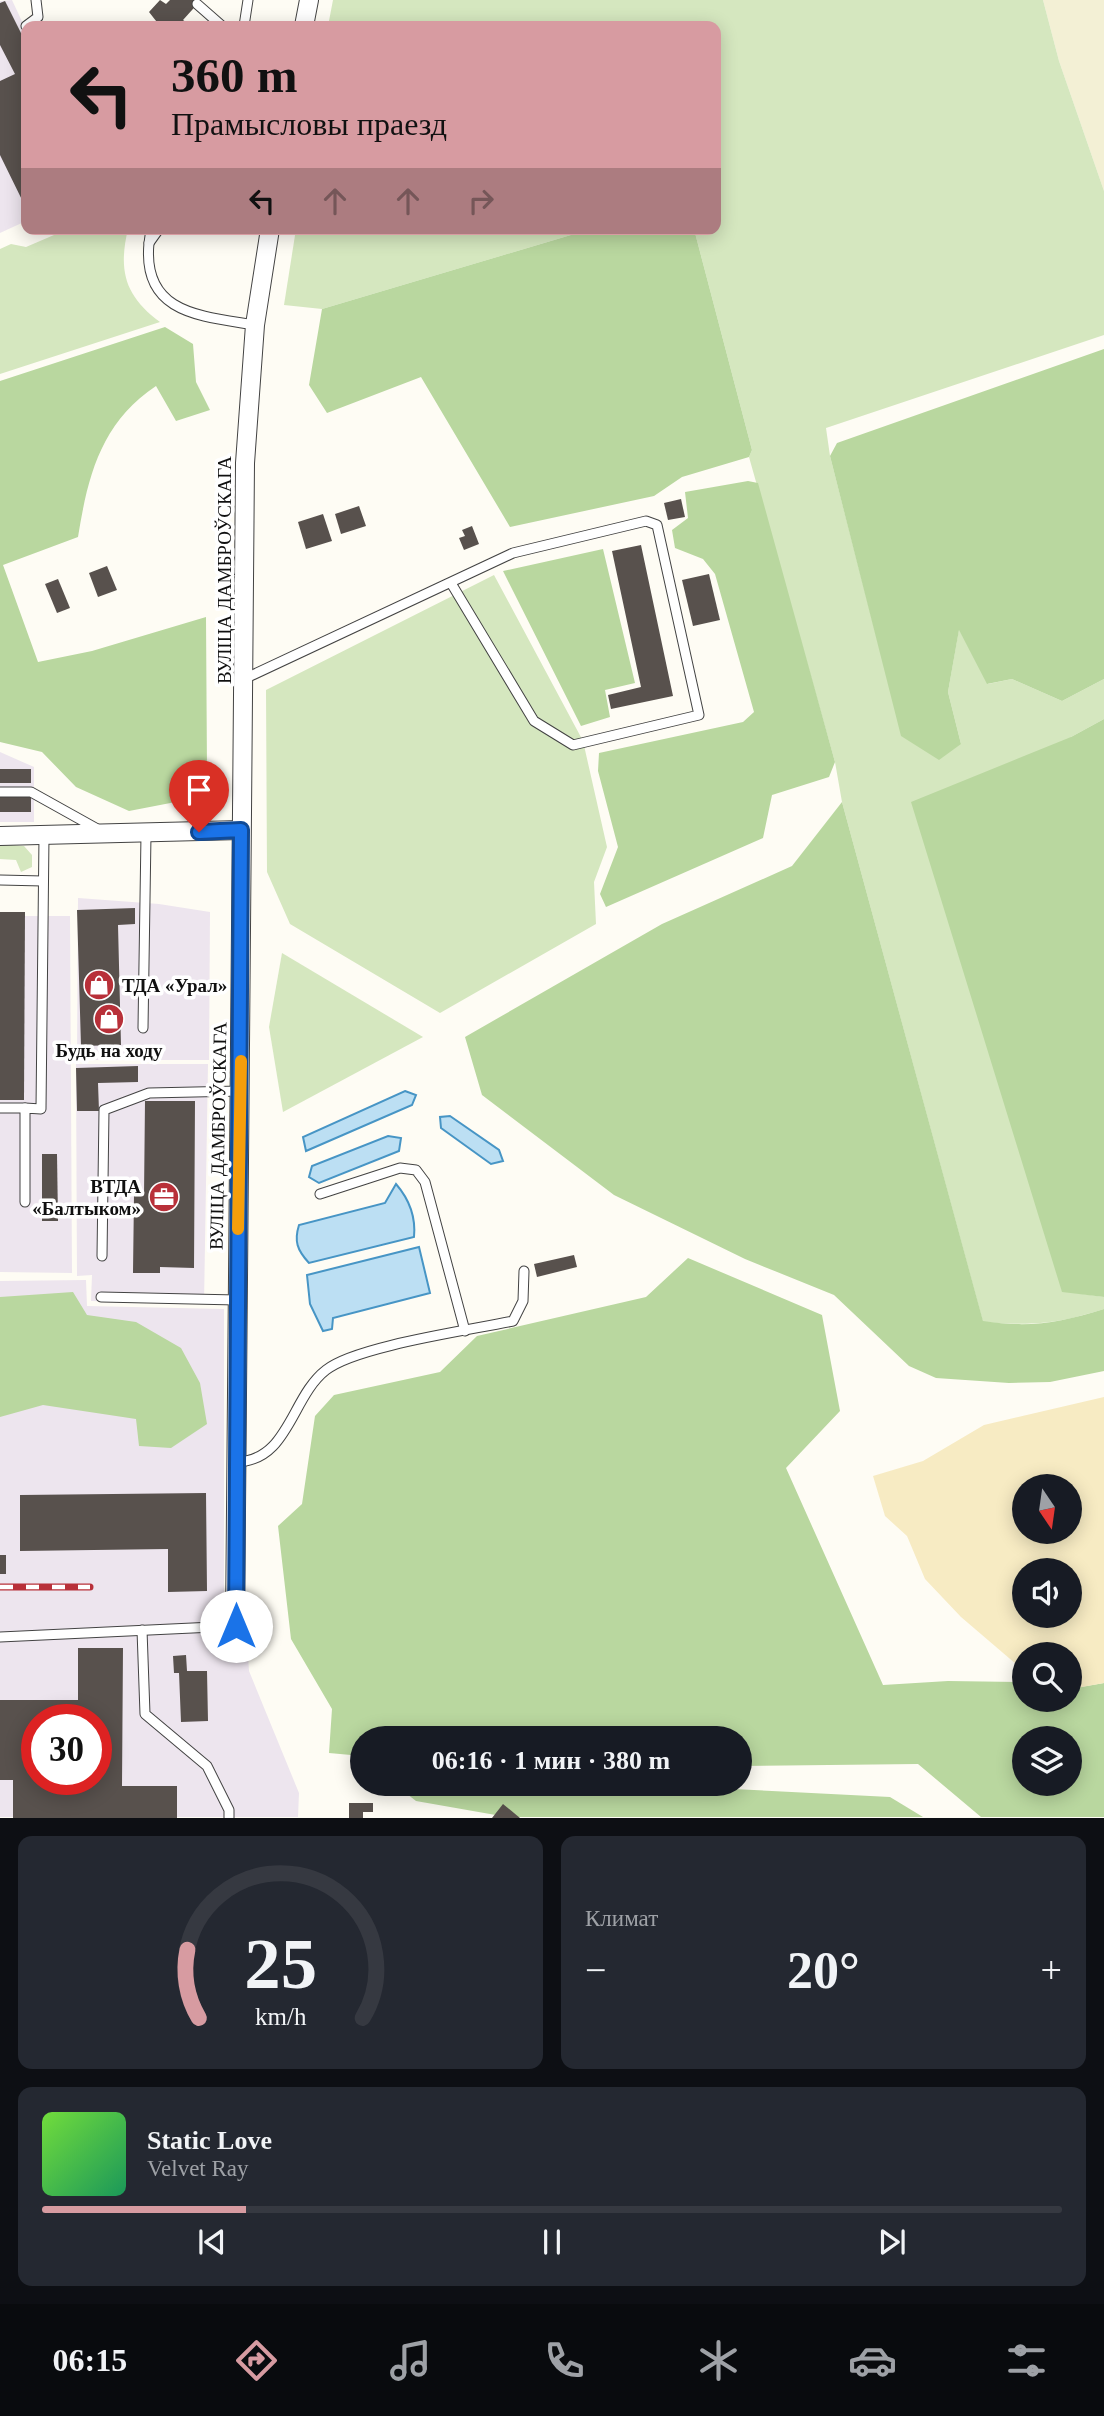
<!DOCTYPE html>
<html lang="ru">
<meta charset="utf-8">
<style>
:root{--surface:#171b24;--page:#242831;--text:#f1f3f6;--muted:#9ea1a6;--line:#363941;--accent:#d79ba1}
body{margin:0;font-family:Georgia,serif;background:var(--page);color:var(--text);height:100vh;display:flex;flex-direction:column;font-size:26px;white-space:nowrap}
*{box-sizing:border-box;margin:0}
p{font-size:23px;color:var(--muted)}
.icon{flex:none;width:38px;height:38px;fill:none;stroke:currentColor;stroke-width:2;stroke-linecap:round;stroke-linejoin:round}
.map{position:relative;height:1818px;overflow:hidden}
.drawer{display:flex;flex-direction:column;gap:18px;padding:18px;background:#0d0f14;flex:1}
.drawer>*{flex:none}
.hud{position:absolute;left:21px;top:21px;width:700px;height:214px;border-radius:14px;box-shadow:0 4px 18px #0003;background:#d79ba1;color:#111;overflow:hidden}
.needle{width:46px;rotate:167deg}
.tools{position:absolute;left:1012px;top:1474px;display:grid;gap:14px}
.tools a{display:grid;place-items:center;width:70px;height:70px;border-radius:50%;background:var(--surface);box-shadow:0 4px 18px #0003;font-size:35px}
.speed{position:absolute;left:21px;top:1704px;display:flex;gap:14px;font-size:35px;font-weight:700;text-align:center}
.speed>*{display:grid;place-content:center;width:91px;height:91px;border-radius:50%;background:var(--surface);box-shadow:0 4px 18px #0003;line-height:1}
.speed .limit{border:10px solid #d22;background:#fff;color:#111}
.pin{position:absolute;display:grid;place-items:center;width:60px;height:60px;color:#fff;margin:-72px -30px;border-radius:50% 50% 50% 0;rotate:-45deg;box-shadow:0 0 7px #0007}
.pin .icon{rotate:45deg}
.me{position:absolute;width:77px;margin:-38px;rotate:0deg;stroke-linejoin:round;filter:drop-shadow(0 0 5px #0008)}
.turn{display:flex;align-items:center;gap:24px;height:147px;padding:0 35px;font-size:32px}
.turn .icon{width:91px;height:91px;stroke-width:2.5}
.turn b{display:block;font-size:49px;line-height:60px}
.lanes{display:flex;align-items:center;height:66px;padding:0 35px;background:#0003;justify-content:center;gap:35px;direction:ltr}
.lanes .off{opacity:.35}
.big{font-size:52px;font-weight:700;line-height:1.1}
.drawer .widget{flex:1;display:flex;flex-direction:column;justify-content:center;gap:10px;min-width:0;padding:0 24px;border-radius:14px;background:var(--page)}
.drawer .dial{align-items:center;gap:0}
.dial svg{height:182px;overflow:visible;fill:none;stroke:var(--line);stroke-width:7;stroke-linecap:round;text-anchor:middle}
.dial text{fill:var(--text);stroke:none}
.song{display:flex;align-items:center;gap:21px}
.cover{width:84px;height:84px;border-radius:10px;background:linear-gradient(135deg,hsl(100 70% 55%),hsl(150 70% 35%))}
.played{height:7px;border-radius:4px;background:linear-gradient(90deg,var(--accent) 20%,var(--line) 20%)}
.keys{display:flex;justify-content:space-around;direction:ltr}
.heat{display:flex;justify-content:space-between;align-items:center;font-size:38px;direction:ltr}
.drawer .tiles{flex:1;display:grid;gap:18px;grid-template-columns:1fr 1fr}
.widget:last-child{grid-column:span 2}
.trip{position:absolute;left:350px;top:1726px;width:402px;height:70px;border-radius:35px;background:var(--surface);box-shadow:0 4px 18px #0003;font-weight:700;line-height:70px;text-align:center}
.tabs{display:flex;height:112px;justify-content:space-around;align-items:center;background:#090b0e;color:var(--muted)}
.tabs .icon{width:49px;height:49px}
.tabs .selected{color:var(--accent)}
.tabs b{font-size:32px;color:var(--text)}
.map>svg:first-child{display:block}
</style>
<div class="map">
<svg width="1104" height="1818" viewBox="0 0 1104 1818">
<rect width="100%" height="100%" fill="#fefcf4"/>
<g fill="#ede5ee" fill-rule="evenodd">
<polygon points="12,0 26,30 26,221 0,233 0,1"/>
<polygon points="0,752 34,767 34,822 0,822"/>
<polygon points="78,898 159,904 210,912 209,1060 77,1060"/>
<polygon points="0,916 70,916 72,1273 0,1272"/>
<polygon points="76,1064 208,1064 204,1304 91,1301 92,1275 77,1276"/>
<path d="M86 1280 87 1306 224 1309V1615L248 1655 249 1671 299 1793 298 1817H0V1281ZM37 1720H96V1780H37Z"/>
</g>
<polygon fill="#f3f0d5" points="1043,0 1104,0 1104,191 1059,61"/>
<g fill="#d5e7bf">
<path d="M333 0H1043L1059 61 1104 191V335L826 428 830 456 902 736 919 746 961 744 948 692 959 629 988 684 1012 679 1062 701 1104 679V719L1071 737 1062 1291 1104 1297V1309C1056 1324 1033 1326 983 1322L842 802 835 762 749 457 752 450 694 229H716V26H328Z"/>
<path d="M68 229H128C118 271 125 296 160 322L0 374V249L11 244 26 247Z"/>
<polygon points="296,229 591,229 322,309 284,305"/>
<polygon points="494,575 583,741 607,847 594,882 596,924 440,1013 290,924 267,872 266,690"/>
<polygon points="0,844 24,846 32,855 32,867 21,872 16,860 0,859"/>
<polygon points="282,953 423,1037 283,1112 269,1027"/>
</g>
<g fill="#b9d79f" fill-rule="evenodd">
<polygon points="591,229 694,229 752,450 749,457 682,477 654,496 510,527 421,377 327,413 309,385 322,309"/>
<path d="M165 327 193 344 196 382 210 410 176 421 156 386C101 423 88 475 78 537L3 565 38 662 92 651 206 617 207 771 186 800 129 811 76 787 42 752 0 742V381Z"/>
<polygon points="1104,349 1104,679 1062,701 1012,679 987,684 959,630 948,692 961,744 939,760 901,736 830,456 837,443"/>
<polygon points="748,481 758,483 835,762 829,777 772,795 763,838 606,907 600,894 618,847 598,771 599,753 743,722 754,712 715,574 703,559 675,548 672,530 688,518 685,492"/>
<polygon points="603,549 635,683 605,690 610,717 581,726 503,571"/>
<polygon points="1104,719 1104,1297 1062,1292 911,802 1071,737"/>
<path d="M842 802 983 1321C1030 1328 1059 1323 1104 1309V1371L1050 1382 1009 1383 936 1378 909 1366 834 1295 745 1259 614 1195 482 1095 465 1037 662 924 792 866Z"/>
<path d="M688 1258 822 1315 840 1411 786 1468 883 1685 948 1681 1024 1682V1699H1069V1689L1104 1683V1817H981L918 1764 740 1766V1738H362V1756L329 1753 332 1709 291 1639 278 1526 302 1504 315 1416 334 1395 440 1372 477 1336 646 1297ZM1024 1738H1069V1783H1024Z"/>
<polygon points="73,1292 87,1315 136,1322 181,1348 200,1383 207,1424 171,1448 139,1446 136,1419 43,1405 0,1417 0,1297"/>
<polygon points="393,1783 713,1788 890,1797 923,1817 507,1817 416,1801"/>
</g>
<path fill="#f7ebc3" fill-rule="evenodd" d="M1104 1397V1683L1071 1689 1069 1654H1024V1671L961 1617 925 1579 907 1536 885 1516 873 1476 923 1461 984 1425ZM1024 1486H1069V1531H1024ZM1024 1570H1069V1615H1024Z"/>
<g fill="#bcdff3" stroke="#4795c5" stroke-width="2">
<polygon points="405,1091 416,1095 412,1105 306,1151 303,1137"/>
<polygon points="450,1116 499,1150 503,1161 491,1164 441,1128 440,1117"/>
<polygon points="388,1136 401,1138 399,1151 319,1183 309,1177 312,1166"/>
<path d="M396 1184C409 1199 416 1216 414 1237L309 1263C297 1250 294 1241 299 1225L385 1203Z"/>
<polygon points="419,1247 430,1293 333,1318 332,1329 323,1331 310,1304 307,1275"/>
</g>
<g fill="#58514d" fill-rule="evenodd">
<polygon points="160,0 166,4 170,0 201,0 183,20 191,26 160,26 149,12"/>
<polygon points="5,1 26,43 26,208 0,155 0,81 15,74 0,45 0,3"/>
<polygon points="681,499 685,517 668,520 664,503"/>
<polygon points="359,506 366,526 341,534 335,514"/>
<polygon points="323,514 332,541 306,549 298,522"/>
<polygon points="472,526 479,544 464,550 459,538 465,536 462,530"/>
<polygon points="641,545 673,696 611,709 608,695 641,687 612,551"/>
<polygon points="107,566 117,590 98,597 89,573"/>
<polygon points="709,574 720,620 693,626 682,580"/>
<polygon points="58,579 70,608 57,613 45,584"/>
<rect x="0" y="769" width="31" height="14"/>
<rect x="0" y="797" width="31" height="15"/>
<polygon points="135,908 135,924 118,925 121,1045 81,1046 77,910"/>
<polygon points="0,912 25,912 24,1100 0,1100"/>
<polygon points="138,1066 138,1082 98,1083 99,1111 77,1111 76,1068"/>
<polygon points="145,1101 195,1101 194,1268 160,1267 160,1273 133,1273 134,1195 144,1195"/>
<polygon points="42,1154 57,1154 58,1221 42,1221"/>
<polygon points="574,1255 577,1267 537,1277 534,1264"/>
<polygon points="206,1493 207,1591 168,1592 168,1549 20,1551 20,1495"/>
<rect x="0" y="1555" width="6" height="19"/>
<path d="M78 1648H123L122 1786H177V1818H13V1780H0V1700H78ZM37 1720H96V1780H37Z"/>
<polygon points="186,1655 187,1671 207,1671 208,1721 181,1722 179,1673 174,1673 173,1656"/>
<polygon points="349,1803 373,1803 373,1812 363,1812 363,1818 349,1818"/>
<polygon points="503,1804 520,1818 492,1818"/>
</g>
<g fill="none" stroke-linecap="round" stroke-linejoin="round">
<g stroke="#434343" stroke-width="11">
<g id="lane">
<polyline points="197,4 222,26"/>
<polyline points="26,26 38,17 36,0"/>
<polyline points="244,26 248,0"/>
<polyline points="151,229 149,243 159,229"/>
<path d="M149 243C142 314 201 316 255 325"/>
<polyline points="244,679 513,553 646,521 657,525 699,715 573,745 534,721 451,583"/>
<polyline points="0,792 31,792 101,831"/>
<polyline points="0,880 43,881"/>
<polyline points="143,1028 146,835"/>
<polyline points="0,1108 25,1108"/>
<polyline points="320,1194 400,1168 416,1170 425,1182 465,1331"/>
<polyline points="25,1202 25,1108 41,1109 44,836"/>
<polyline points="102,1256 104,1110 149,1093 240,1091"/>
<polyline points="101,1297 237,1300"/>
<path d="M236 1462C289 1461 291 1397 326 1370 356 1346 471 1330 513 1321L523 1301 524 1271"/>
<polyline points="142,1630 145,1714 207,1766 229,1810 229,1818"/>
<polyline points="0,1637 235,1626"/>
</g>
</g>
<g stroke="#434343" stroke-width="20">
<g id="street">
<polyline points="304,26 309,0"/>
<polyline points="0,836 241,830"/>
<polyline points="235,1626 245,463 255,325 270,229"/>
</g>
</g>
<use href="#lane" stroke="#fff" stroke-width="9"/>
<use href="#street" stroke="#fff" stroke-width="18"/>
<g stroke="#b83039" stroke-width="7">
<polyline id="rail" points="0,1587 90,1587"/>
</g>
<use href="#rail" stroke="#fff" stroke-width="4.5" stroke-dasharray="13" stroke-linecap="butt"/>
</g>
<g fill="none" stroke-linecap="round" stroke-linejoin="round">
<g stroke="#114b97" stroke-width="18">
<polyline id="route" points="199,832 241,830 236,1626"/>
</g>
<use href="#route" stroke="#1a73e8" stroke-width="12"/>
<polyline stroke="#f59e0b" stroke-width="12" points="238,1229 241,1061"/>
</g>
<defs>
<g id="shop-disc" transform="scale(1.575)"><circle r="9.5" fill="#b83039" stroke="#fff"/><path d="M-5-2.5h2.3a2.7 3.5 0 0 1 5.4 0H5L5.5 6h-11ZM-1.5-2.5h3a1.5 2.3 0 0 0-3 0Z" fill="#fff"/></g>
<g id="office-disc" transform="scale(1.575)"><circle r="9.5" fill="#b83039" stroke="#fff"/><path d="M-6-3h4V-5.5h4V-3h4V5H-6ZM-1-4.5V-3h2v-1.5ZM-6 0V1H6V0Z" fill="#fff"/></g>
</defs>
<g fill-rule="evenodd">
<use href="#shop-disc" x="99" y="985"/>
<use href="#shop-disc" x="109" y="1019"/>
<use href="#office-disc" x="164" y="1197"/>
</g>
<g text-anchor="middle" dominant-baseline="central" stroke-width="7" stroke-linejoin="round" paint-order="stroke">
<g font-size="19" fill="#101010" stroke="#fff">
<text transform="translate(224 570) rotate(-90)">ВУЛІЦА ДАМБРОЎСКАГА</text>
<text transform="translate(218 1136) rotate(-89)">ВУЛІЦА ДАМБРОЎСКАГА</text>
</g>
<g font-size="19" font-weight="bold" fill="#101010" stroke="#fff" text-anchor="start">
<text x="122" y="985">ТДА «Урал»</text>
<text x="109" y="1050" text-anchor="middle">Будь на ходу</text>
<text x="141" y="1186" text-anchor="end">ВТДА<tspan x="141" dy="22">«Балтыком»</tspan></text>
</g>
</g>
</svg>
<div class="tools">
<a><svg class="needle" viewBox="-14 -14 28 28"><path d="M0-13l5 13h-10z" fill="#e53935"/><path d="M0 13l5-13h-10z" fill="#9ea1a6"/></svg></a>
<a><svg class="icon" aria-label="sound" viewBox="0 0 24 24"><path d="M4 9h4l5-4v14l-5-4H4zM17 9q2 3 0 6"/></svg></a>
<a><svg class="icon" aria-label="search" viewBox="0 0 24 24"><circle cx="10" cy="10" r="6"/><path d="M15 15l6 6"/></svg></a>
<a><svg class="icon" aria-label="layers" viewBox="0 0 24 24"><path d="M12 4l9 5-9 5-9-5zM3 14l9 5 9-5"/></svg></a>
</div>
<div class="speed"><div class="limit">30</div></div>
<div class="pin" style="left:199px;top:832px;background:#d93025"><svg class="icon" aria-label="arrive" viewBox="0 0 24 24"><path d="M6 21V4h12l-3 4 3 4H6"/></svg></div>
<svg class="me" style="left:236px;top:1626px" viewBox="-20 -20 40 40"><circle r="19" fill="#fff"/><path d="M0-13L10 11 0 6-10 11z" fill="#1a73e8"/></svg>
<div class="trip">06:16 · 1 мин · 380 m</div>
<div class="hud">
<div class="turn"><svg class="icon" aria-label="left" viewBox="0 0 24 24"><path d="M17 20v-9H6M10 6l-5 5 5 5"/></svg><div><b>360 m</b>Прамысловы праезд</div></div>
<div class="lanes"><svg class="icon" aria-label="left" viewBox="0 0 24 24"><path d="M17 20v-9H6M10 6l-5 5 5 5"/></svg><svg class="icon off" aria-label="ahead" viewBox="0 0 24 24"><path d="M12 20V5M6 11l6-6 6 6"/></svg><svg class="icon off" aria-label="ahead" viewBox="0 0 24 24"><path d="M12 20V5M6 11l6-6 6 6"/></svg><svg class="icon off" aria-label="right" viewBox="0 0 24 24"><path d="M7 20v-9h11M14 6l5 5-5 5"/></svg></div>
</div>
</div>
<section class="drawer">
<div class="tiles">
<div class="widget dial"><svg viewBox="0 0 100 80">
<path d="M14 69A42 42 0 1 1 86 69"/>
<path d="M14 69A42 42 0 0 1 9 39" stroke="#d79ba1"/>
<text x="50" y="56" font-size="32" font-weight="700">25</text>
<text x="50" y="72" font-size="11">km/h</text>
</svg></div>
<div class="widget"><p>Климат</p>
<div class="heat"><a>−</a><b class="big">20°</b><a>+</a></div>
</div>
<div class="widget">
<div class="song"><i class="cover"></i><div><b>Static Love</b><p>Velvet Ray</p></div></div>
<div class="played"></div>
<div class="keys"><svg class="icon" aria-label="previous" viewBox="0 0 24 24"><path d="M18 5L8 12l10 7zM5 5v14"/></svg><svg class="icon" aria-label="pause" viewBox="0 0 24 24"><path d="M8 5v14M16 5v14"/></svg><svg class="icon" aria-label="next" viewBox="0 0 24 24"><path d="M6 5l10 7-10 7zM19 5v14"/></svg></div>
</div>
</div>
</section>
<nav class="tabs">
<b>06:15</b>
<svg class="icon selected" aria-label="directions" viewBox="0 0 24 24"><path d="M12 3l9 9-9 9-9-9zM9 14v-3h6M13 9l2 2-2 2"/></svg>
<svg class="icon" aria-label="music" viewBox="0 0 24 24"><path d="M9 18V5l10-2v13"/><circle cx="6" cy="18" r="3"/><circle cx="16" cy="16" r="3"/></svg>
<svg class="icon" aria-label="phone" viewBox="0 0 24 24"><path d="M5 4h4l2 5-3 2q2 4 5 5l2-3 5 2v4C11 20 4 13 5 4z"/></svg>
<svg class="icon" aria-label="climate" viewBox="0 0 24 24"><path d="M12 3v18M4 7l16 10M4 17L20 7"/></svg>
<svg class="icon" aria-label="car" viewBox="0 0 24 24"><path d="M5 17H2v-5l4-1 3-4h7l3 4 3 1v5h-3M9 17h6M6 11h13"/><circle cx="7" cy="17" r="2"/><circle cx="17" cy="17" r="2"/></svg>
<svg class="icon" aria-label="filters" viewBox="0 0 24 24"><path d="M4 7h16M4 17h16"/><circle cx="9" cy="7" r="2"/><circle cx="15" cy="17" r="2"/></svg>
</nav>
